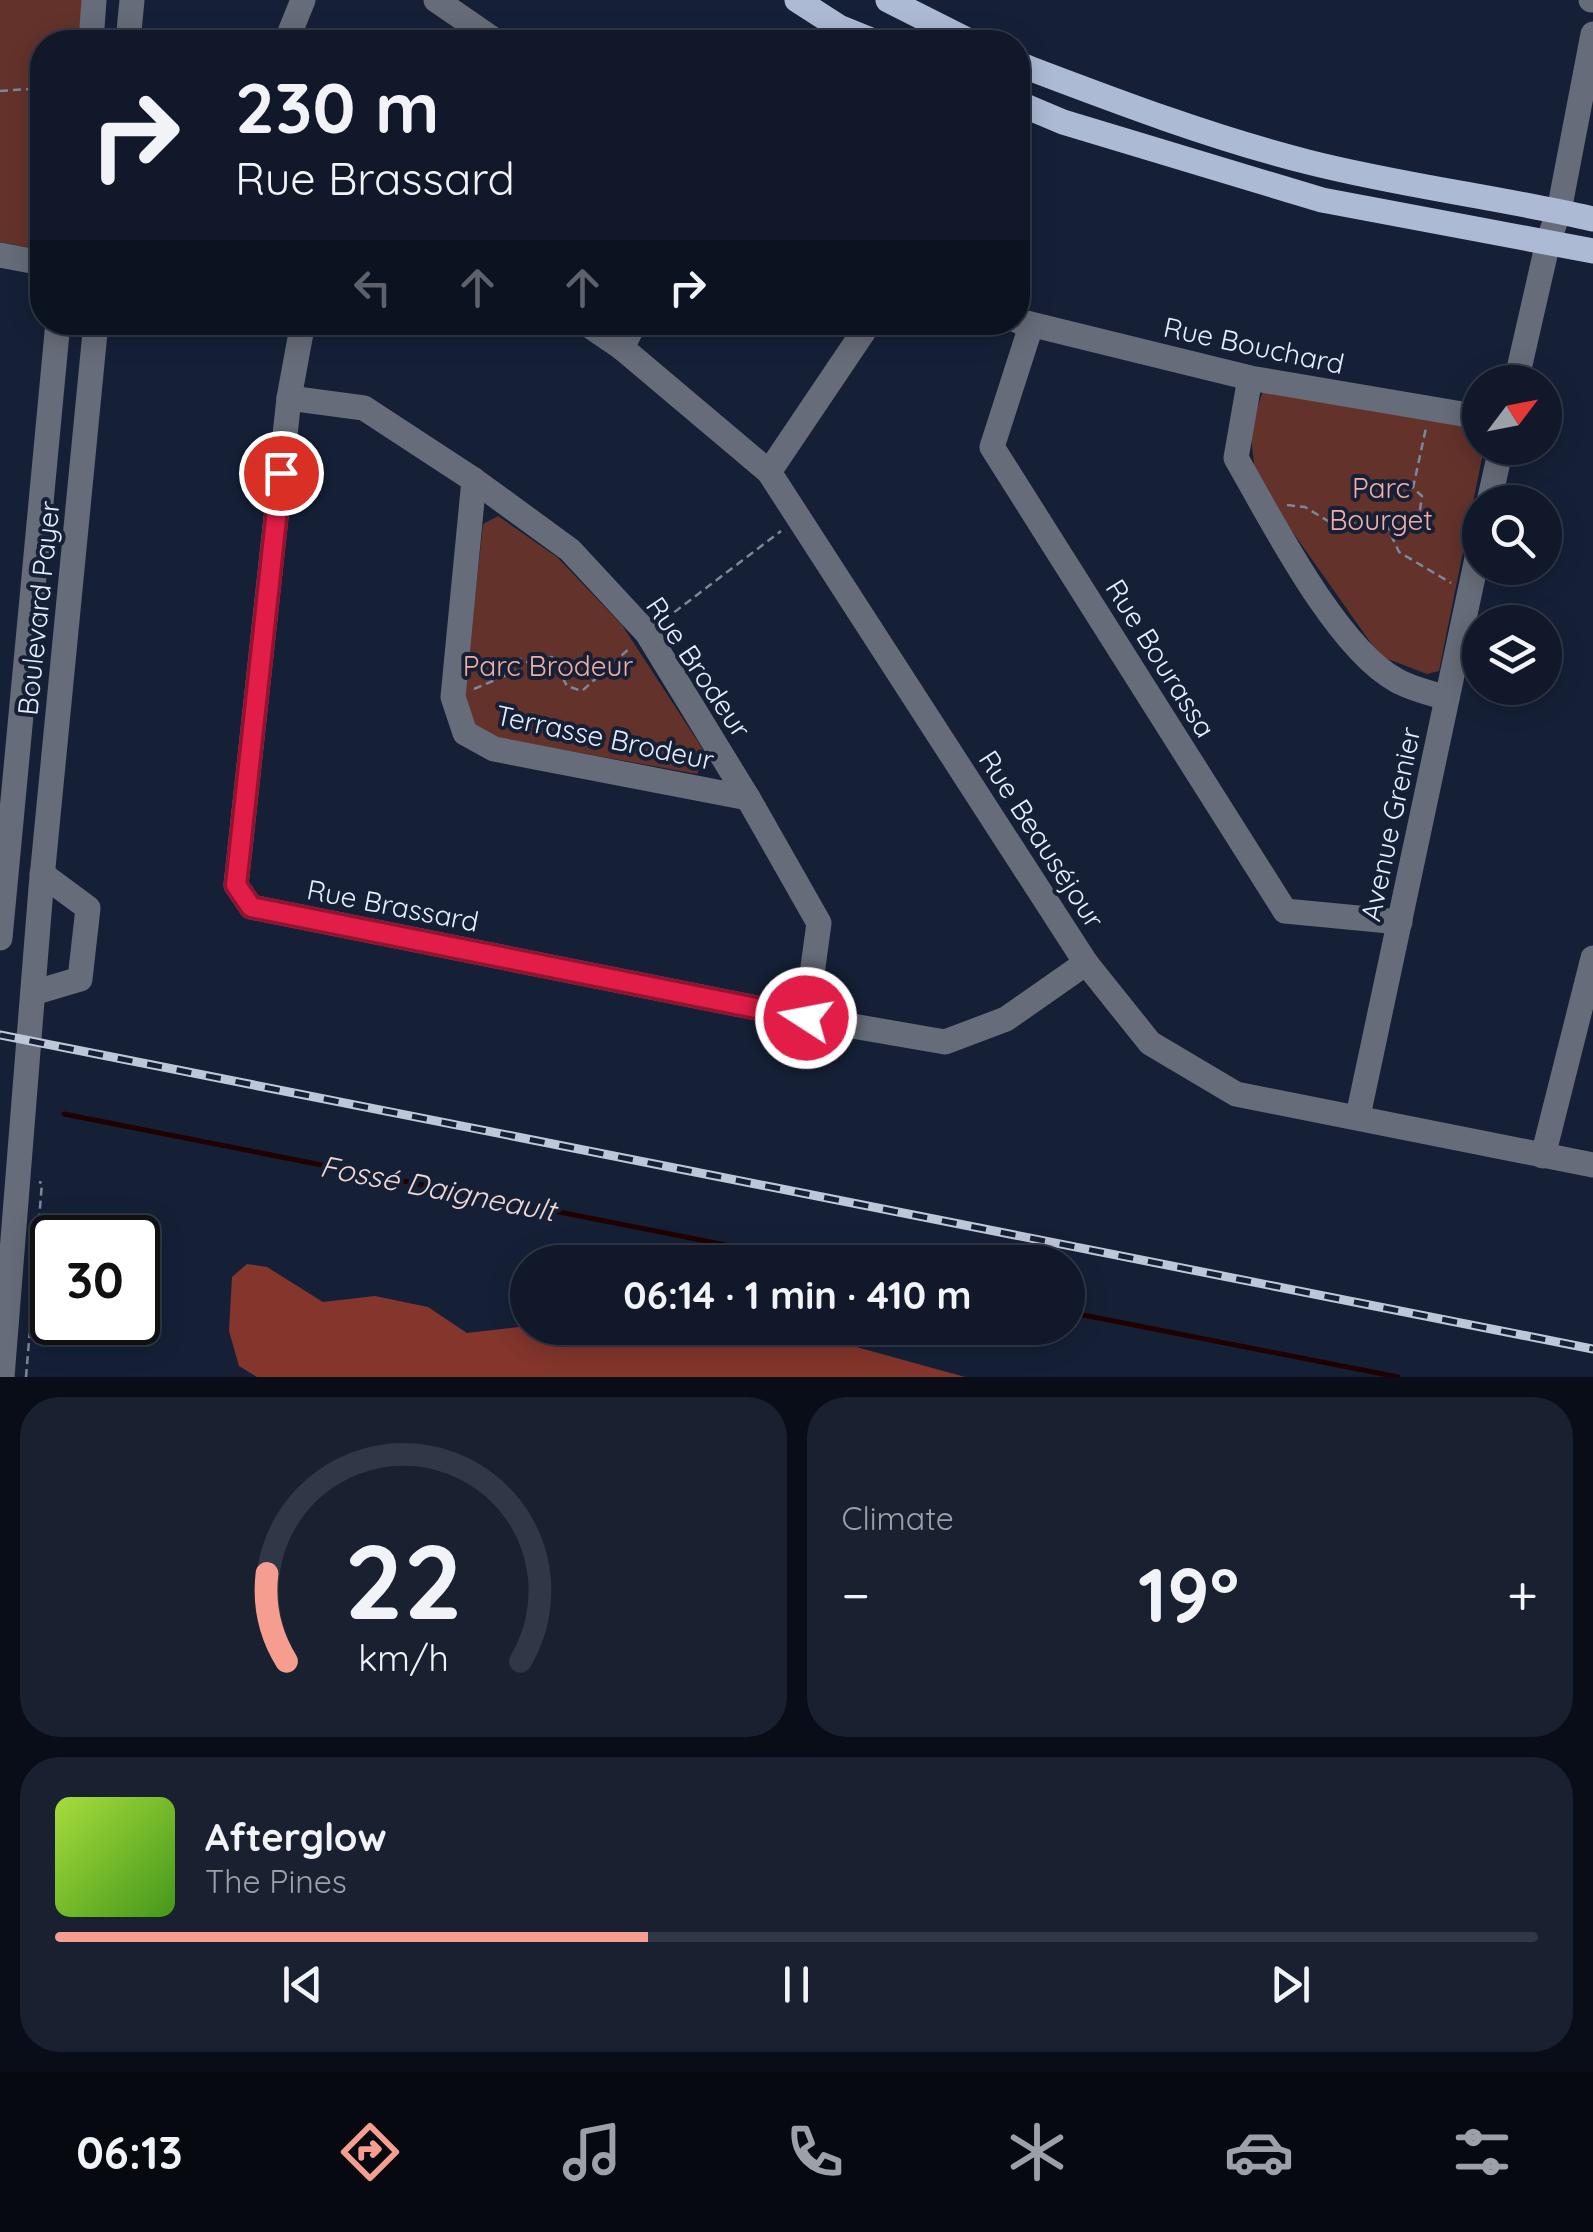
<!DOCTYPE html>
<meta charset="utf-8">
<style>
:root{--surface:#101829;--page:#192131;--text:#f1f3f6;--muted:#9ca0a8;--line:#303746;--accent:#f59d8f}
body{margin:0;font-family:Quicksand,sans-serif;background:var(--page);color:var(--text);height:100vh;display:flex;flex-direction:column;font-size:38px;white-space:nowrap}
*{box-sizing:border-box;margin:0}
p{font-size:32px;color:var(--muted)}
.icon{flex:none;width:55px;height:55px;fill:none;stroke:currentColor;stroke-width:2;stroke-linecap:round;stroke-linejoin:round}
.map{position:relative;height:1377px;overflow:hidden}
.drawer{display:flex;flex-direction:column;gap:20px;padding:20px;background:#090d17;flex:1}
.drawer>*{flex:none}
.hud{position:absolute;left:30px;top:30px;width:1000px;height:305px;border-radius:40px;box-shadow:0 5px 25px #0003,0 0 0 2px var(--line);background:#101829;color:var(--text);overflow:hidden}
.needle{width:65px;rotate:58deg}
.fabs{position:absolute;left:1462px;top:365px;display:grid;gap:20px}
.fabs a{display:grid;place-items:center;width:100px;height:100px;border-radius:50%;background:var(--surface);box-shadow:0 5px 25px #0003,0 0 0 2px var(--line);font-size:50px}
.speed{position:absolute;left:30px;top:1215px;display:flex;gap:20px;font-size:50px;font-weight:700;text-align:center}
.speed>*{display:grid;place-content:center;width:130px;height:130px;border-radius:50%;background:var(--surface);box-shadow:0 5px 25px #0003,0 0 0 2px var(--line);line-height:1}
.speed .limit{border:5px solid #111;border-radius:15px;background:#fff;color:#111}
.pin{position:absolute;display:grid;place-items:center;width:85px;height:85px;color:#fff;margin:-42px;border:5px solid #fff;border-radius:50%;box-shadow:0 2px 10px #0007}
.me{position:absolute;width:110px;margin:-55px;rotate:281deg;stroke-linejoin:round;filter:drop-shadow(0 0 8px #0008)}
.turn{display:flex;align-items:center;gap:35px;height:210px;padding:0 40px;font-size:45px}
.turn .icon{width:130px;height:130px;stroke-width:2.5}
.turn b{display:block;font-size:70px;line-height:85px}
.lanes{display:flex;align-items:center;height:95px;padding:0 40px;background:#0003;justify-content:center;gap:50px;direction:ltr}
.lanes .off{opacity:.35}
.big{font-size:75px;font-weight:700;line-height:1.1}
.drawer .tile{flex:1;display:flex;flex-direction:column;justify-content:center;gap:15px;min-width:0;padding:0 35px;border-radius:40px;background:var(--page)}
.drawer .dial{align-items:center;gap:0}
.dial svg{height:260px;overflow:visible;fill:none;stroke:var(--line);stroke-width:7;stroke-linecap:round;text-anchor:middle}
.dial text{fill:var(--text);stroke:none}
.song{display:flex;align-items:center;gap:30px}
.cover{width:120px;height:120px;border-radius:15px;background:linear-gradient(135deg,hsl(80 70% 55%),hsl(100 70% 35%))}
.played{height:10px;border-radius:5px;background:linear-gradient(90deg,var(--accent) 40%,var(--line) 40%)}
.keys{display:flex;justify-content:space-around;direction:ltr}
.heat{display:flex;justify-content:space-between;align-items:center;font-size:55px;direction:ltr}
.drawer .tiles{flex:1;display:grid;gap:20px;grid-template-columns:1fr 1fr}
.tile:last-child{grid-column:span 2}
.trip{position:absolute;left:510px;top:1245px;width:575px;height:100px;border-radius:50px;background:var(--surface);box-shadow:0 5px 25px #0003,0 0 0 2px var(--line);font-weight:700;line-height:100px;text-align:center}
.menu{display:flex;height:160px;justify-content:space-around;align-items:center;background:#060a10;color:var(--muted)}
.menu .icon{width:70px;height:70px}
.menu .current{color:var(--accent)}
.menu b{font-size:45px;color:var(--text)}
.map>svg:first-child{display:block}
</style>
<div class="map">
<svg width="1593" height="1377" viewBox="0 0 1593 1377">
<rect width="100%" height="100%" fill="#152037"/>
<g fill="#63322b">
<polygon points="0,0 87,0 82,42 42,42 42,250 0,242"/>
<polygon points="1264,388 1480,428 1480,448 1484,448 1439,671 1427,674 1380,656 1282,517 1255,472 1250,429"/>
<polygon points="498,516 557,557 622,625 706,754 697,774 482,735 463,708 483,524"/>
</g>
<polygon fill="#84352c" points="247,1264 267,1267 323,1302 375,1296 428,1307 467,1333 527,1326 788,1328 965,1377 257,1377 239,1366 229,1331 232,1277"/>
<g fill="none" stroke-linecap="round" stroke-linejoin="round">
<g stroke="#200000" stroke-width="5">
<polyline points="64,1114 812,1262"/>
<polyline points="1068,1312 1398,1377"/>
</g>
<g stroke="#7d879a" stroke-width="2.5" stroke-dasharray="8 5" stroke-linecap="butt">
<polyline points="0,91 42,88"/>
<polyline points="1287,505 1305,507 1333,524 1385,522 1399,552 1451,583"/>
<polyline points="1386,521 1396,514 1408,518 1420,510 1422,496 1413,488 1426,428"/>
<polyline points="664,620 781,531"/>
<polyline points="474,689 516,671 520,659 535,665 552,657 567,686 582,691 631,647"/>
<polyline points="26,1377 42,1183 39,1182"/>
</g>
<g stroke="#666c79" stroke-width="25">
<polyline points="436,0 497,42"/>
<polyline points="1591,0 1593,0"/>
<polyline points="91,42 94,0"/>
<polyline points="128,42 132,0"/>
<polyline points="286,42 303,0"/>
<polyline points="0,255 42,263"/>
<polyline points="1018,321 1250,378 1480,417"/>
<polyline points="303,322 289,398 236,885 251,907 806,1018 945,1042 1006,1019 1086,963"/>
<polyline points="584,322 622,348 769,472 1086,963 1150,1043 1236,1094 1593,1165"/>
<polyline points="1031,326 992,447 1285,911 1400,922"/>
<polyline points="622,348 635,322"/>
<path d="M1250 378 1236 458C1271 519 1336 647 1396 680 1411 689 1431 693 1447 698"/>
<polyline points="1516,382 1548,242 1559,211 1593,34"/>
<polyline points="289,398 364,408 474,480 570,550 647,633 748,798 819,923 806,1018"/>
<polyline points="769,472 870,322"/>
<polyline points="474,480 453,697 465,733 494,749 748,798"/>
<polyline points="1489,502 1501,448"/>
<polyline points="0,938 58,322"/>
<polyline points="33,993 80,979 88,908 42,874"/>
<polyline points="1358,1116 1480,544"/>
<polyline points="1543,1156 1593,958"/>
<polyline points="2,1377 41,888 96,322"/>
</g>
<g stroke="#adbad4" stroke-width="25">
<polyline points="797,0 839,27 876,42"/>
<polyline points="888,0 971,42"/>
<path d="M1018 64C1113 100 1209 137 1308 162 1402 186 1498 197 1593 219"/>
<polyline points="1018,103 1063,122 1322,200 1593,251"/>
</g>
<g stroke="#bec7d8" stroke-width="9">
<polyline id="rail" points="0,1035 1593,1349"/>
</g>
<use href="#rail" stroke="#152037" stroke-width="5" stroke-dasharray="15" stroke-linecap="butt"/>
</g>
<g fill="none" stroke-linecap="round" stroke-linejoin="round">
<g stroke="#92132f" stroke-width="25">
<polyline id="route" points="281,473 236,885 251,907 806,1018"/>
</g>
<use href="#route" stroke="#e11d48" stroke-width="18"/>
</g>
<g text-anchor="middle" dominant-baseline="central" stroke-width="8" stroke-linejoin="round" paint-order="stroke">
<g font-size="28" fill="#e6eefe" stroke="#152037">
<text transform="translate(1254 345) rotate(12)">Rue Bouchard</text>
<text transform="translate(38 608) rotate(-84)">Boulevard Payer</text>
<text transform="translate(1161 658) rotate(58)">Rue Bourassa</text>
<text transform="translate(699 667) rotate(56)">Rue Brodeur</text>
<text transform="translate(605 737) rotate(12)">Terrasse Brodeur</text>
<text transform="translate(1390 824) rotate(-78)">Avenue Grenier</text>
<text transform="translate(1042 839) rotate(57)">Rue Beauséjour</text>
<text transform="translate(393 905) rotate(11)">Rue Brassard</text>
</g>
<g font-size="28" fill="#f3ada2" stroke="#152037">
<text x="1381" y="487">Parc<tspan x="1381" dy="32">Bourget</tspan></text>
<text x="548" y="665">Parc Brodeur</text>
</g>
<g font-size="30" font-style="italic" fill="#f0d7d3" stroke="#152037">
<text transform="translate(438 1188) rotate(11)">Fossé Daigneault</text>
</g>
</g>
</svg>
<div class="fabs">
<a><svg class="needle" viewBox="-14 -14 28 28"><path d="M0-13l5 13h-10z" fill="#e53935"/><path d="M0 13l5-13h-10z" fill="#9ca0a8"/></svg></a>
<a><svg class="icon" aria-label="search" viewBox="0 0 24 24"><circle cx="10" cy="10" r="6"/><path d="M15 15l6 6"/></svg></a>
<a><svg class="icon" aria-label="layers" viewBox="0 0 24 24"><path d="M12 4l9 5-9 5-9-5zM3 14l9 5 9-5"/></svg></a>
</div>
<div class="speed"><div class="limit">30</div></div>
<div class="pin" style="left:281px;top:473px;background:#d93025"><svg class="icon" aria-label="arrive" viewBox="0 0 24 24"><path d="M6 21V4h12l-3 4 3 4H6"/></svg></div>
<svg class="me" style="left:806px;top:1018px" viewBox="-20 -20 40 40"><circle r="17" fill="#e11d48" stroke="#fff" stroke-width="3"/><path d="M0-11L8 9 0 5-8 9z" fill="#fff"/></svg>
<div class="trip">06:14 · 1 min · 410 m</div>
<div class="hud">
<div class="turn"><svg class="icon" aria-label="right" viewBox="0 0 24 24"><path d="M7 20v-9h11M14 6l5 5-5 5"/></svg><div><b>230 m</b>Rue Brassard</div></div>
<div class="lanes"><svg class="icon off" aria-label="left" viewBox="0 0 24 24"><path d="M17 20v-9H6M10 6l-5 5 5 5"/></svg><svg class="icon off" aria-label="ahead" viewBox="0 0 24 24"><path d="M12 20V5M6 11l6-6 6 6"/></svg><svg class="icon off" aria-label="ahead" viewBox="0 0 24 24"><path d="M12 20V5M6 11l6-6 6 6"/></svg><svg class="icon" aria-label="right" viewBox="0 0 24 24"><path d="M7 20v-9h11M14 6l5 5-5 5"/></svg></div>
</div>
</div>
<section class="drawer">
<div class="tiles">
<div class="tile dial"><svg viewBox="0 0 100 80">
<path d="M14 69A42 42 0 1 1 86 69"/>
<path d="M14 69A42 42 0 0 1 8 42" stroke="#f59d8f"/>
<text x="50" y="56" font-size="32" font-weight="700">22</text>
<text x="50" y="72" font-size="11">km/h</text>
</svg></div>
<div class="tile"><p>Climate</p>
<div class="heat"><a>−</a><b class="big">19°</b><a>+</a></div>
</div>
<div class="tile">
<div class="song"><i class="cover"></i><div><b>Afterglow</b><p>The Pines</p></div></div>
<div class="played"></div>
<div class="keys"><svg class="icon" aria-label="previous" viewBox="0 0 24 24"><path d="M18 5L8 12l10 7zM5 5v14"/></svg><svg class="icon" aria-label="pause" viewBox="0 0 24 24"><path d="M8 5v14M16 5v14"/></svg><svg class="icon" aria-label="next" viewBox="0 0 24 24"><path d="M6 5l10 7-10 7zM19 5v14"/></svg></div>
</div>
</div>
</section>
<nav class="menu">
<b>06:13</b>
<svg class="icon current" aria-label="directions" viewBox="0 0 24 24"><path d="M12 3l9 9-9 9-9-9zM9 14v-3h6M13 9l2 2-2 2"/></svg>
<svg class="icon" aria-label="music" viewBox="0 0 24 24"><path d="M9 18V5l10-2v13"/><circle cx="6" cy="18" r="3"/><circle cx="16" cy="16" r="3"/></svg>
<svg class="icon" aria-label="phone" viewBox="0 0 24 24"><path d="M5 4h4l2 5-3 2q2 4 5 5l2-3 5 2v4C11 20 4 13 5 4z"/></svg>
<svg class="icon" aria-label="climate" viewBox="0 0 24 24"><path d="M12 3v18M4 7l16 10M4 17L20 7"/></svg>
<svg class="icon" aria-label="car" viewBox="0 0 24 24"><path d="M5 17H2v-5l4-1 3-4h7l3 4 3 1v5h-3M9 17h6M6 11h13"/><circle cx="7" cy="17" r="2"/><circle cx="17" cy="17" r="2"/></svg>
<svg class="icon" aria-label="filters" viewBox="0 0 24 24"><path d="M4 7h16M4 17h16"/><circle cx="9" cy="7" r="2"/><circle cx="15" cy="17" r="2"/></svg>
</nav>
